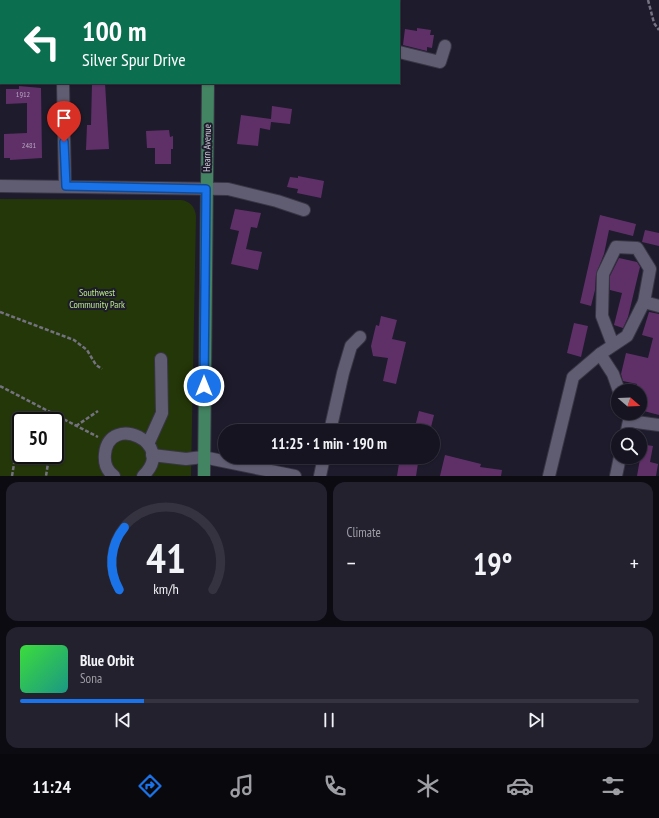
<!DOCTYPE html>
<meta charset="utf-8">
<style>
:root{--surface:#161421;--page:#23212e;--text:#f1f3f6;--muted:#9e9ea5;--line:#35333f;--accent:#1a73e8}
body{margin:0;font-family:"PT Sans Narrow",sans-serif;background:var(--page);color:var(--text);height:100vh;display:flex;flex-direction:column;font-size:15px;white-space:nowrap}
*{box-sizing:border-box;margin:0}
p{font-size:13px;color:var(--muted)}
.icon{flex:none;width:22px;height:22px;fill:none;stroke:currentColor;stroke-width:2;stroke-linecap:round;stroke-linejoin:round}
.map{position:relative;height:476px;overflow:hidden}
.details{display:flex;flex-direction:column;gap:6px;padding:6px;background:#0c0b12;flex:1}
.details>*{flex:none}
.banner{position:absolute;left:0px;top:0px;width:400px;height:84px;box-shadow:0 1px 3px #0004,0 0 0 1px var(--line);background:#0b6e4f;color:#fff;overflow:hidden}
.needle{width:26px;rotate:109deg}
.tools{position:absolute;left:611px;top:384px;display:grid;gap:8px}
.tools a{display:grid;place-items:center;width:36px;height:36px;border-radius:50%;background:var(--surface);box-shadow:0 1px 3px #0004,0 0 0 1px var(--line);font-size:20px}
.speed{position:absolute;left:12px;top:412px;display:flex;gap:8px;font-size:20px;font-weight:700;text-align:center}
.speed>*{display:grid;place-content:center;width:52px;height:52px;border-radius:50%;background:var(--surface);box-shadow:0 1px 3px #0004,0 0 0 1px var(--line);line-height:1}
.speed .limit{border:2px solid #111;border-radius:6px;background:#fff;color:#111}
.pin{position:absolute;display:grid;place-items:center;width:34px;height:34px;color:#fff;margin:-41px -17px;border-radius:50% 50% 50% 0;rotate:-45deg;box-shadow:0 0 4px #0007}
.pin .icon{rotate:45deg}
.me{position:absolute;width:44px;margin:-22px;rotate:0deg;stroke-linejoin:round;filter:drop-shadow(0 0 3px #0008)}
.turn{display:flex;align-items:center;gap:14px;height:84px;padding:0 16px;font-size:18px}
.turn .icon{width:52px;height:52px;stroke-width:2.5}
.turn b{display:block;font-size:28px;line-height:34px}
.big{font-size:30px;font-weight:700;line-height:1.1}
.details .card{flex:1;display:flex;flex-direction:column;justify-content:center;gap:6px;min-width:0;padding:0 14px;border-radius:12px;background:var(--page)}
.details .dial{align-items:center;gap:0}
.dial svg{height:104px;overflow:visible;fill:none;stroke:var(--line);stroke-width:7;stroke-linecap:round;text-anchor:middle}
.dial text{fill:var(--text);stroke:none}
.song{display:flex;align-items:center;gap:12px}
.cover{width:48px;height:48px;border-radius:6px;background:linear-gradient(135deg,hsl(120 70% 55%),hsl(170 70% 35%))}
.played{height:4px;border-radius:2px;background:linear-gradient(90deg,var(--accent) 20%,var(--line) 20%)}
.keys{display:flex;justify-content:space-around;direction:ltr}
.heat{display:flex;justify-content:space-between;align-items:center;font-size:22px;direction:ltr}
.details .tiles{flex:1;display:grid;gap:6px;grid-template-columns:1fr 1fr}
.card:last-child{grid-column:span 2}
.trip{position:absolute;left:218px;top:424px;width:222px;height:40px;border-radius:20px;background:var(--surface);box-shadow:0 1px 3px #0004,0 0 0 1px var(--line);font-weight:700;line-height:40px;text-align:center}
.dock{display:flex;height:64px;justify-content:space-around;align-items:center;background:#09080d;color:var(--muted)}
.dock .icon{width:28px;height:28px}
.dock .current{color:var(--accent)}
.dock b{font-size:18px;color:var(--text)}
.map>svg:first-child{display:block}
</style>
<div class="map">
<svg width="659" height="476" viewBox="0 0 659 476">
<rect width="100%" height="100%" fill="#1e1b2c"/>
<path fill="#243708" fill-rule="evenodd" d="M0 199 181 200C190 201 195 207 196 216L191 476H0ZM21 421H55V455H21Z"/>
<g fill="#5f3067">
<polygon points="417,28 431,30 430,35 434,35 432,48 427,47 427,51 403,45 405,29 417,31"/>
<polygon points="92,83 105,83 109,149 86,150 87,125 91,125"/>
<polygon points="19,86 41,88 42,158 10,160 10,158 4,158 4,134 27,133 27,103 6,104 6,89 19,89"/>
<polygon points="272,106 292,109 290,124 271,122 270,130 260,128 258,146 237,144 241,115 271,119"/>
<polygon points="169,130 170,137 173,136 173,149 171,149 171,164 155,164 155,148 147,148 146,131"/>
<polygon points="298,176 324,181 321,198 297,193 298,189 287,187 290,177 298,178"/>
<polygon points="235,209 261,213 257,228 251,227 246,249 262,252 258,270 231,264 239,231 230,229"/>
<polygon points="600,215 636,224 633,236 609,230 604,254 596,274 595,290 591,306 580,303"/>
<polygon points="645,230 659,233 659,246 642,242"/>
<polygon points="619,258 637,262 640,267 628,317 623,328 614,325 622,293 610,290 610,276"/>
<polygon points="649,312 659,314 659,415 640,410 640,391 635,391 637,384 623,381 621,374 626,353 648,358 653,338 642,335"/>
<polygon points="381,316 397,320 392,339 406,342 396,384 383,381 388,358 373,356 371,346 376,325 379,326"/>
<polygon points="574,323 588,326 581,357 567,353"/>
<polygon points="419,411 434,415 430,431 414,431"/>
<polygon points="640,444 653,446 650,462 658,464 656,476 637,476 640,459"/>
<polygon points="445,455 481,464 480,467 502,470 501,476 440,476"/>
<polygon points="400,457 419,457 416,476 397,476"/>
</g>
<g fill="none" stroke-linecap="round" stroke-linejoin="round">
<g stroke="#383644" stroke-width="14">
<g id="minor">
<polyline points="63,1 63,0"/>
<polyline points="399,52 440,62 445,46"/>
<polyline points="0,58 1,58"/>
<polyline points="63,83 65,186"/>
<polyline points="0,186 228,189 277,201 304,210"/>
<polyline points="644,302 659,306"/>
<polyline points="600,354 613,374 619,391"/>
<polyline points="330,431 343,373 351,346 360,337"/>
<polyline points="626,435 629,421 659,425"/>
<polyline points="148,444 162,413 161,359"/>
<polyline points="152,455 186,459 203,457 295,476"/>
<path d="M114 476C107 471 104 463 105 454 109 412 178 443 143 476"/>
<polyline points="320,476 324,457"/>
<polyline points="549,476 573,377 600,354 627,336 644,302 650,269 637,248 616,247 603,274 602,316 613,345"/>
<polyline points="616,476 620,457"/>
</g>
</g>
<g stroke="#383644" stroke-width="14">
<g id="major">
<polyline points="209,1 209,0"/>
<polyline points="204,476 208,83"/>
</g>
</g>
<g stroke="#747281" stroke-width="2.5" stroke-dasharray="4 2" stroke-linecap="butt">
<polyline points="648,0 654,23 659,30"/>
<polyline points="0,312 74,340 87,350 96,365 102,369"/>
<polyline points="0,386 98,437"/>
<polyline points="76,426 98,411"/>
<polyline points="34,455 49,457 46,476"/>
<polyline points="12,476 16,452 21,453"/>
</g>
<use href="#minor" stroke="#605d72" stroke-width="12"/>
<use href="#major" stroke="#438462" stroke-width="12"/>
</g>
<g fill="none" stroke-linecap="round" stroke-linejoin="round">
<g stroke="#114b97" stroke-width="10">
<polyline id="route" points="64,142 66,186 206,189 204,386"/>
</g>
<use href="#route" stroke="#1a73e8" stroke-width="7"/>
</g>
<g text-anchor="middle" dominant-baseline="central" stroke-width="4" stroke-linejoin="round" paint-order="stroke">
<g font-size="8" fill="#b4a8bf">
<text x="23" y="94">1912</text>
<text x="29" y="145">2481</text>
</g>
<g font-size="10" fill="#d1d0dc" stroke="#1e1b2c">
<text transform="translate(207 148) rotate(-89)">Hearn Avenue</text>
</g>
<g font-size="10" fill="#b9e886" stroke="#1e1b2c">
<text x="97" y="292">Southwest<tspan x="97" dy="12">Community Park</tspan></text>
</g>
</g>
</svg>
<div class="tools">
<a><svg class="needle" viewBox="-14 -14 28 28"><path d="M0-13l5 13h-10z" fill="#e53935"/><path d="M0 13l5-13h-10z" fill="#9e9ea5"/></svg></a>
<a><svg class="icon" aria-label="search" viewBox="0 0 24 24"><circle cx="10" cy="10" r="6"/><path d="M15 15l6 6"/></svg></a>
</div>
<div class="speed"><div class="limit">50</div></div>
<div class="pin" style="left:64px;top:142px;background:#d93025"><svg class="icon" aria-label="arrive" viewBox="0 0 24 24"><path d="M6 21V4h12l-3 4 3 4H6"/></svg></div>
<svg class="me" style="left:204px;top:386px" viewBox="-20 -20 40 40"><circle r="17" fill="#1a73e8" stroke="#fff" stroke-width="3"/><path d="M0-11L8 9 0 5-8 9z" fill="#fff"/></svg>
<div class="trip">11:25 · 1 min · 190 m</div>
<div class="banner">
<div class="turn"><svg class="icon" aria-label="left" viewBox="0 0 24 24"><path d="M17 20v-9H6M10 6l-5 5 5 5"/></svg><div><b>100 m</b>Silver Spur Drive</div></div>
</div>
</div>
<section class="details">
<div class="tiles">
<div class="card dial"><svg viewBox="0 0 100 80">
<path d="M14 69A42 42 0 1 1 86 69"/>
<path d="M14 69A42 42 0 0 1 18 21" stroke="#1a73e8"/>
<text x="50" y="56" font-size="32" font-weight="700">41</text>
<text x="50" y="72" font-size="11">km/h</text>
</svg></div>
<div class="card"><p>Climate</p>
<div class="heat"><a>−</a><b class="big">19°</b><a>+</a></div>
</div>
<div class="card">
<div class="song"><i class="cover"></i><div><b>Blue Orbit</b><p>Sona</p></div></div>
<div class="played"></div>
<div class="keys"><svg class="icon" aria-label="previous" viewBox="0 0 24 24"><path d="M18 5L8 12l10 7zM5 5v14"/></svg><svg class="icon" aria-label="pause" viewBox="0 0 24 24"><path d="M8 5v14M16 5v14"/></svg><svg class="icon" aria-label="next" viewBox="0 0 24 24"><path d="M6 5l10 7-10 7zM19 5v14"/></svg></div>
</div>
</div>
</section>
<nav class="dock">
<b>11:24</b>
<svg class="icon current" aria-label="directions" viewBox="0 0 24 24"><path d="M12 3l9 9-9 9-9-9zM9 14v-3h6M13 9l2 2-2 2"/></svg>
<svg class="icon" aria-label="music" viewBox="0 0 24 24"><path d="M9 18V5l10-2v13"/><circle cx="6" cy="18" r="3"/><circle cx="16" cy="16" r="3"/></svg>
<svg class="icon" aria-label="phone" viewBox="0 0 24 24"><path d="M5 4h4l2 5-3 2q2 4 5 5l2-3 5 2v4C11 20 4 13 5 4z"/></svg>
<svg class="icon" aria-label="climate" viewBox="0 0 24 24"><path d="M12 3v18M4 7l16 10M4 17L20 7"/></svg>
<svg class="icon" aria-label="car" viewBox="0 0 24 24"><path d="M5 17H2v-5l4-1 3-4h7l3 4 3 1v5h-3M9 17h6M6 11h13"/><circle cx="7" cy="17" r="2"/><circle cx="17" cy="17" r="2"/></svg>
<svg class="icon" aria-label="filters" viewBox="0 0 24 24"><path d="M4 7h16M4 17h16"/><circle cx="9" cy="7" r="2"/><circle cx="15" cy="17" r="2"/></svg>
</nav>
